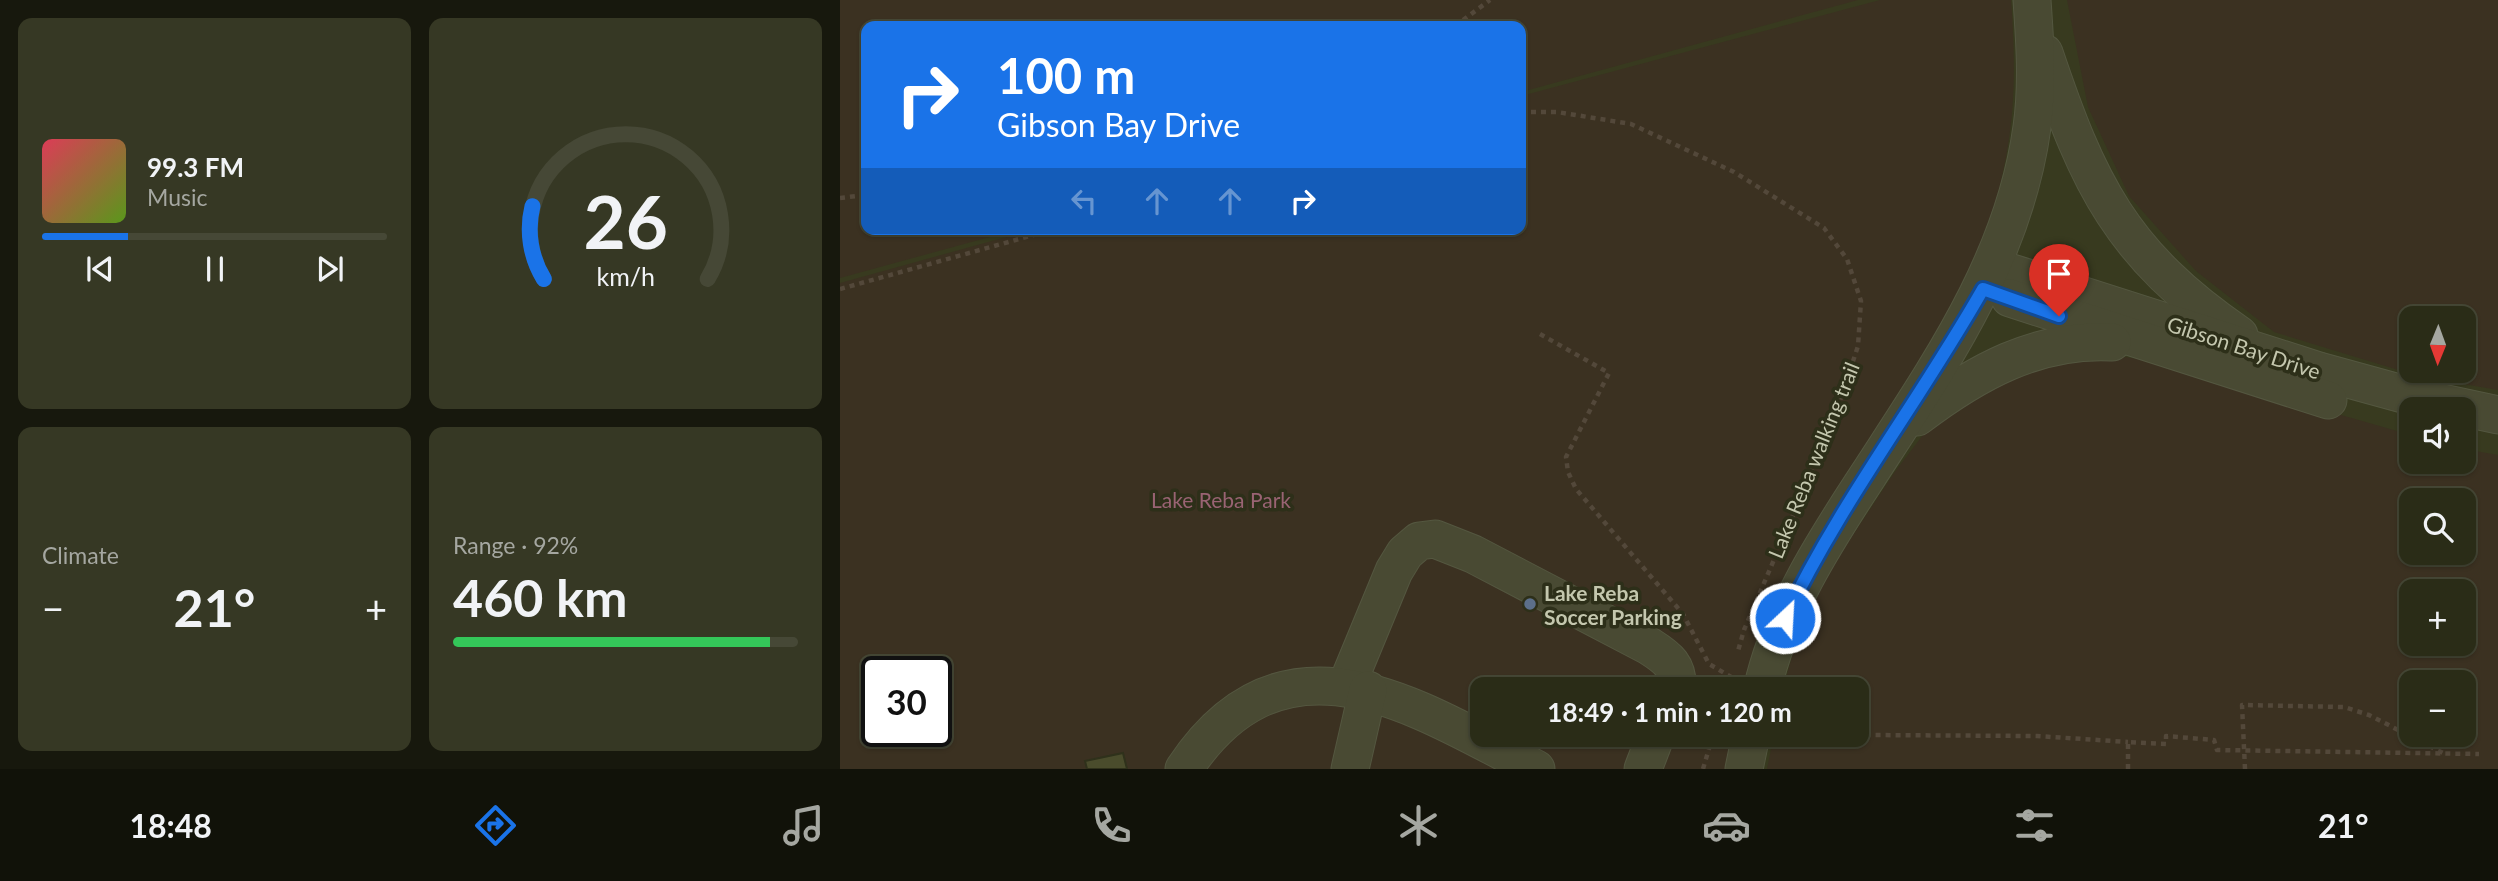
<!DOCTYPE html>
<meta charset="utf-8">
<style>
:root{--surface:#2a2c17;--page:#363824;--text:#f1f3f6;--muted:#a5a7a1;--line:#464836;--accent:#1a73e8}
body{margin:0;font-family:Lato,sans-serif;background:var(--page);color:var(--text);height:100vh;display:flex;flex-direction:column;font-size:26px;white-space:nowrap}
*{box-sizing:border-box;margin:0}
p{font-size:23px;color:var(--muted)}
.icon{flex:none;width:38px;height:38px;fill:none;stroke:currentColor;stroke-width:2;stroke-linecap:round;stroke-linejoin:round}
.map{position:relative;flex:1;overflow:hidden}
.sheet{display:flex;flex-direction:column;gap:18px;padding:18px;background:#17180d;width:840px}
.sheet>*{flex:none}
.guide{position:absolute;left:21px;top:21px;width:665px;height:214px;border-radius:14px;box-shadow:0 2px 5px #0004,0 0 0 2px var(--line);background:#1a73e8;color:#fff;overflow:hidden}
.needle{width:46px;rotate:181deg}
.tools{position:absolute;left:1559px;top:306px;display:grid;gap:14px}
.tools a{display:grid;place-items:center;width:77px;height:77px;border-radius:14px;background:var(--surface);box-shadow:0 2px 5px #0004,0 0 0 2px var(--line);font-size:35px}
.speed{position:absolute;left:21px;top:656px;display:flex;gap:14px;font-size:35px;font-weight:700;text-align:center}
.speed>*{display:grid;place-content:center;width:91px;height:91px;border-radius:50%;background:var(--surface);box-shadow:0 2px 5px #0004,0 0 0 2px var(--line);line-height:1}
.speed .limit{border:4px solid #111;border-radius:10px;background:#fff;color:#111}
.pin{position:absolute;display:grid;place-items:center;width:60px;height:60px;color:#fff;margin:-72px -30px;border-radius:50% 50% 50% 0;rotate:-45deg;box-shadow:0 0 7px #0007}
.pin .icon{rotate:45deg}
.me{position:absolute;width:77px;margin:-38px;rotate:25deg;stroke-linejoin:round;filter:drop-shadow(0 0 5px #0008)}
.turn{display:flex;align-items:center;gap:24px;height:147px;padding:0 21px;font-size:32px}
.turn .icon{width:91px;height:91px;stroke-width:2.5}
.turn b{display:block;font-size:49px;line-height:60px}
.lanes{display:flex;align-items:center;height:66px;padding:0 21px;background:#0003;justify-content:center;gap:35px;direction:ltr}
.lanes .off{opacity:.35}
.big{font-size:52px;font-weight:700;line-height:1.1}
.sheet .card{flex:1;display:flex;flex-direction:column;justify-content:center;gap:10px;min-width:0;padding:0 24px;border-radius:14px;background:var(--page)}
.sheet .dial{align-items:center;gap:0}
.dial svg{height:182px;overflow:visible;fill:none;stroke:var(--line);stroke-width:7;stroke-linecap:round;text-anchor:middle}
.dial text{fill:var(--text);stroke:none}
.song{display:flex;align-items:center;gap:21px}
.cover{width:84px;height:84px;border-radius:10px;background:linear-gradient(135deg,hsl(350 70% 55%),hsl(90 70% 35%))}
.played{height:7px;border-radius:4px;background:linear-gradient(90deg,var(--accent) 25%,var(--line) 25%)}
.keys{display:flex;justify-content:space-around;direction:ltr}
.heat{display:flex;justify-content:space-between;align-items:center;font-size:38px;direction:ltr}
.charge{height:10px;border-radius:5px;background:linear-gradient(90deg,#34c759 92%,var(--line) 0)}
.sheet .tiles{flex:1;display:grid;gap:18px;grid-template-columns:repeat(2,1fr)}
.trip{position:absolute;left:630px;top:677px;width:399px;height:70px;border-radius:14px;background:var(--surface);box-shadow:0 2px 5px #0004,0 0 0 2px var(--line);font-weight:700;line-height:70px;text-align:center}
.menu{display:flex;height:112px;justify-content:space-around;align-items:center;background:#111209;color:var(--muted)}
.menu .icon{width:49px;height:49px}
.menu .on{color:var(--accent)}
.menu b{font-size:32px;color:var(--text)}
main{display:flex;flex:1;min-height:0}
.map>svg:first-child{display:block}
</style>
<main>
<section class="sheet">
<div class="tiles">
<div class="card">
<div class="song"><i class="cover"></i><div><b>99.3 FM</b><p>Music</p></div></div>
<div class="played"></div>
<div class="keys"><svg class="icon" aria-label="previous" viewBox="0 0 24 24"><path d="M18 5L8 12l10 7zM5 5v14"/></svg><svg class="icon" aria-label="pause" viewBox="0 0 24 24"><path d="M8 5v14M16 5v14"/></svg><svg class="icon" aria-label="next" viewBox="0 0 24 24"><path d="M6 5l10 7-10 7zM19 5v14"/></svg></div>
</div>
<div class="card dial"><svg viewBox="0 0 100 80">
<path d="M14 69A42 42 0 1 1 86 69"/>
<path d="M14 69A42 42 0 0 1 9 37" stroke="#1a73e8"/>
<text x="50" y="56" font-size="32" font-weight="700">26</text>
<text x="50" y="72" font-size="11">km/h</text>
</svg></div>
<div class="card"><p>Climate</p>
<div class="heat"><a>−</a><b class="big">21°</b><a>+</a></div>
</div>
<div class="card"><p>Range · 92%</p><b class="big">460 km</b><div class="charge"></div></div>
</div>
</section>
<div class="map">
<svg width="1658" height="769" viewBox="0 0 1658 769">
<rect width="100%" height="100%" fill="#383a1f"/>
<g fill="#3b3121" fill-rule="evenodd">
<polygon points="0,0 1018,0 681,92 681,26 26,26 26,229 179,229 0,278"/>
<path d="M1040 0H1171C1179 108 1171 167 1134 268L905 689 642 690V735H896L890 769H0V283L195 229H681V96ZM37 672H96V732H37Z"/>
<path d="M1227 0H1658V390L1578 376 1434 332 1356 271 1289 196 1248 107ZM1624 318V371H1572V318Z"/>
<path d="M1278 356 1312 361 1571 435 1572 462H1624V449L1658 455V769H927L934 735H1017V690L943 689 957 638 987 574 1054 473 1089 427 1182 369ZM1572 500H1624V553H1572ZM1572 592H1624V644H1572ZM1572 682H1624V735H1572Z"/>
</g>
<polygon fill="#4a4c2c" stroke="#2f311b" stroke-width="2" points="283,753 287,769 247,769 245,761"/>
<g fill="none" stroke-linecap="round" stroke-linejoin="round">
<g stroke="#545740" stroke-width="39">
<g id="minor">
<path d="M1204 53C1248 184 1281 254 1399 335"/>
<polyline points="1153,267 1479,371 1570,396 1658,415"/>
<polyline points="1170,298 1488,400"/>
<path d="M1077 417C1135 373 1197 338 1272 342"/>
<path d="M506 687 554 571 565 553 579 541 595 539 633 554 809 646C828 658 839 666 837 690"/>
<path d="M922 690C940 611 983 544 1027 477 1098 367 1174 260 1192 127 1198 85 1195 42 1192 0"/>
<path d="M344 769C444 618 576 707 696 769"/>
<polyline points="510,769 528,690"/>
<polyline points="803,769 816,735"/>
<polyline points="904,769 911,735"/>
</g>
</g>
<g stroke="#53483a" stroke-width="4.5" stroke-dasharray="5 5" stroke-linecap="butt">
<polyline points="615,26 650,0"/>
<polyline points="681,112 717,112 791,124 894,172 984,228 1007,259 1021,301 1018,346 994,419 904,630 898,651"/>
<polyline points="0,198 26,195"/>
<polyline points="0,289 215,229"/>
<polyline points="700,334 769,373 726,457 728,472 736,489 843,614 869,664 893,678"/>
<polyline points="888,690 891,680"/>
<polyline points="1017,730 1025,735 1197,736 1288,742"/>
<polyline points="863,769 873,735"/>
<polyline points="1288,769 1288,742 1326,744 1326,736 1374,740 1377,750 1639,754"/>
<polyline points="1405,769 1402,705 1504,707 1529,715 1603,753"/>
</g>
<use href="#minor" stroke="#494a33" stroke-width="37"/>
</g>
<g fill="none" stroke-linecap="round" stroke-linejoin="round">
<g stroke="#114b97" stroke-width="18">
<path id="route" d="M945 618C1000 503 1080 400 1143 289L1219 316"/>
</g>
<use href="#route" stroke="#1a73e8" stroke-width="12"/>
</g>
<circle fill="#5c6f8a" stroke="#2d2f19" stroke-width="2.5" cx="690" cy="604" r="7"/>
<g text-anchor="middle" dominant-baseline="central" stroke-width="7" stroke-linejoin="round" paint-order="stroke">
<g font-size="21" fill="#c4c7ae" stroke="#2d2f19">
<text transform="translate(1404 347) rotate(18)">Gibson Bay Drive</text>
<text transform="translate(973 460) rotate(-68)">Lake Reba walking trail</text>
</g>
<g font-size="21" fill="#996373" stroke="#2d2f19">
<text x="381" y="499">Lake Reba Park</text>
</g>
<g font-size="21" font-weight="bold" fill="#c4c7ae" stroke="#2d2f19" text-anchor="start">
<text x="704" y="592">Lake Reba<tspan x="704" dy="24">Soccer Parking</tspan></text>
</g>
</g>
</svg>
<div class="tools">
<a><svg class="needle" viewBox="-14 -14 28 28"><path d="M0-13l5 13h-10z" fill="#e53935"/><path d="M0 13l5-13h-10z" fill="#a5a7a1"/></svg></a>
<a><svg class="icon" aria-label="sound" viewBox="0 0 24 24"><path d="M4 9h4l5-4v14l-5-4H4zM17 9q2 3 0 6"/></svg></a>
<a><svg class="icon" aria-label="search" viewBox="0 0 24 24"><circle cx="10" cy="10" r="6"/><path d="M15 15l6 6"/></svg></a>
<a>+</a>
<a>−</a>
</div>
<div class="speed"><div class="limit">30</div></div>
<div class="pin" style="left:1219px;top:316px;background:#d93025"><svg class="icon" aria-label="arrive" viewBox="0 0 24 24"><path d="M6 21V4h12l-3 4 3 4H6"/></svg></div>
<svg class="me" style="left:945px;top:618px" viewBox="-20 -20 40 40"><circle r="17" fill="#1a73e8" stroke="#fff" stroke-width="3"/><path d="M0-11L8 9 0 5-8 9z" fill="#fff"/></svg>
<div class="trip">18:49 · 1 min · 120 m</div>
<div class="guide">
<div class="turn"><svg class="icon" aria-label="right" viewBox="0 0 24 24"><path d="M7 20v-9h11M14 6l5 5-5 5"/></svg><div><b>100 m</b>Gibson Bay Drive</div></div>
<div class="lanes"><svg class="icon off" aria-label="left" viewBox="0 0 24 24"><path d="M17 20v-9H6M10 6l-5 5 5 5"/></svg><svg class="icon off" aria-label="ahead" viewBox="0 0 24 24"><path d="M12 20V5M6 11l6-6 6 6"/></svg><svg class="icon off" aria-label="ahead" viewBox="0 0 24 24"><path d="M12 20V5M6 11l6-6 6 6"/></svg><svg class="icon" aria-label="right" viewBox="0 0 24 24"><path d="M7 20v-9h11M14 6l5 5-5 5"/></svg></div>
</div>
</div>
</main>
<nav class="menu">
<b>18:48</b>
<svg class="icon on" aria-label="directions" viewBox="0 0 24 24"><path d="M12 3l9 9-9 9-9-9zM9 14v-3h6M13 9l2 2-2 2"/></svg>
<svg class="icon" aria-label="music" viewBox="0 0 24 24"><path d="M9 18V5l10-2v13"/><circle cx="6" cy="18" r="3"/><circle cx="16" cy="16" r="3"/></svg>
<svg class="icon" aria-label="phone" viewBox="0 0 24 24"><path d="M5 4h4l2 5-3 2q2 4 5 5l2-3 5 2v4C11 20 4 13 5 4z"/></svg>
<svg class="icon" aria-label="climate" viewBox="0 0 24 24"><path d="M12 3v18M4 7l16 10M4 17L20 7"/></svg>
<svg class="icon" aria-label="car" viewBox="0 0 24 24"><path d="M5 17H2v-5l4-1 3-4h7l3 4 3 1v5h-3M9 17h6M6 11h13"/><circle cx="7" cy="17" r="2"/><circle cx="17" cy="17" r="2"/></svg>
<svg class="icon" aria-label="filters" viewBox="0 0 24 24"><path d="M4 7h16M4 17h16"/><circle cx="9" cy="7" r="2"/><circle cx="15" cy="17" r="2"/></svg>
<b>21°</b>
</nav>
